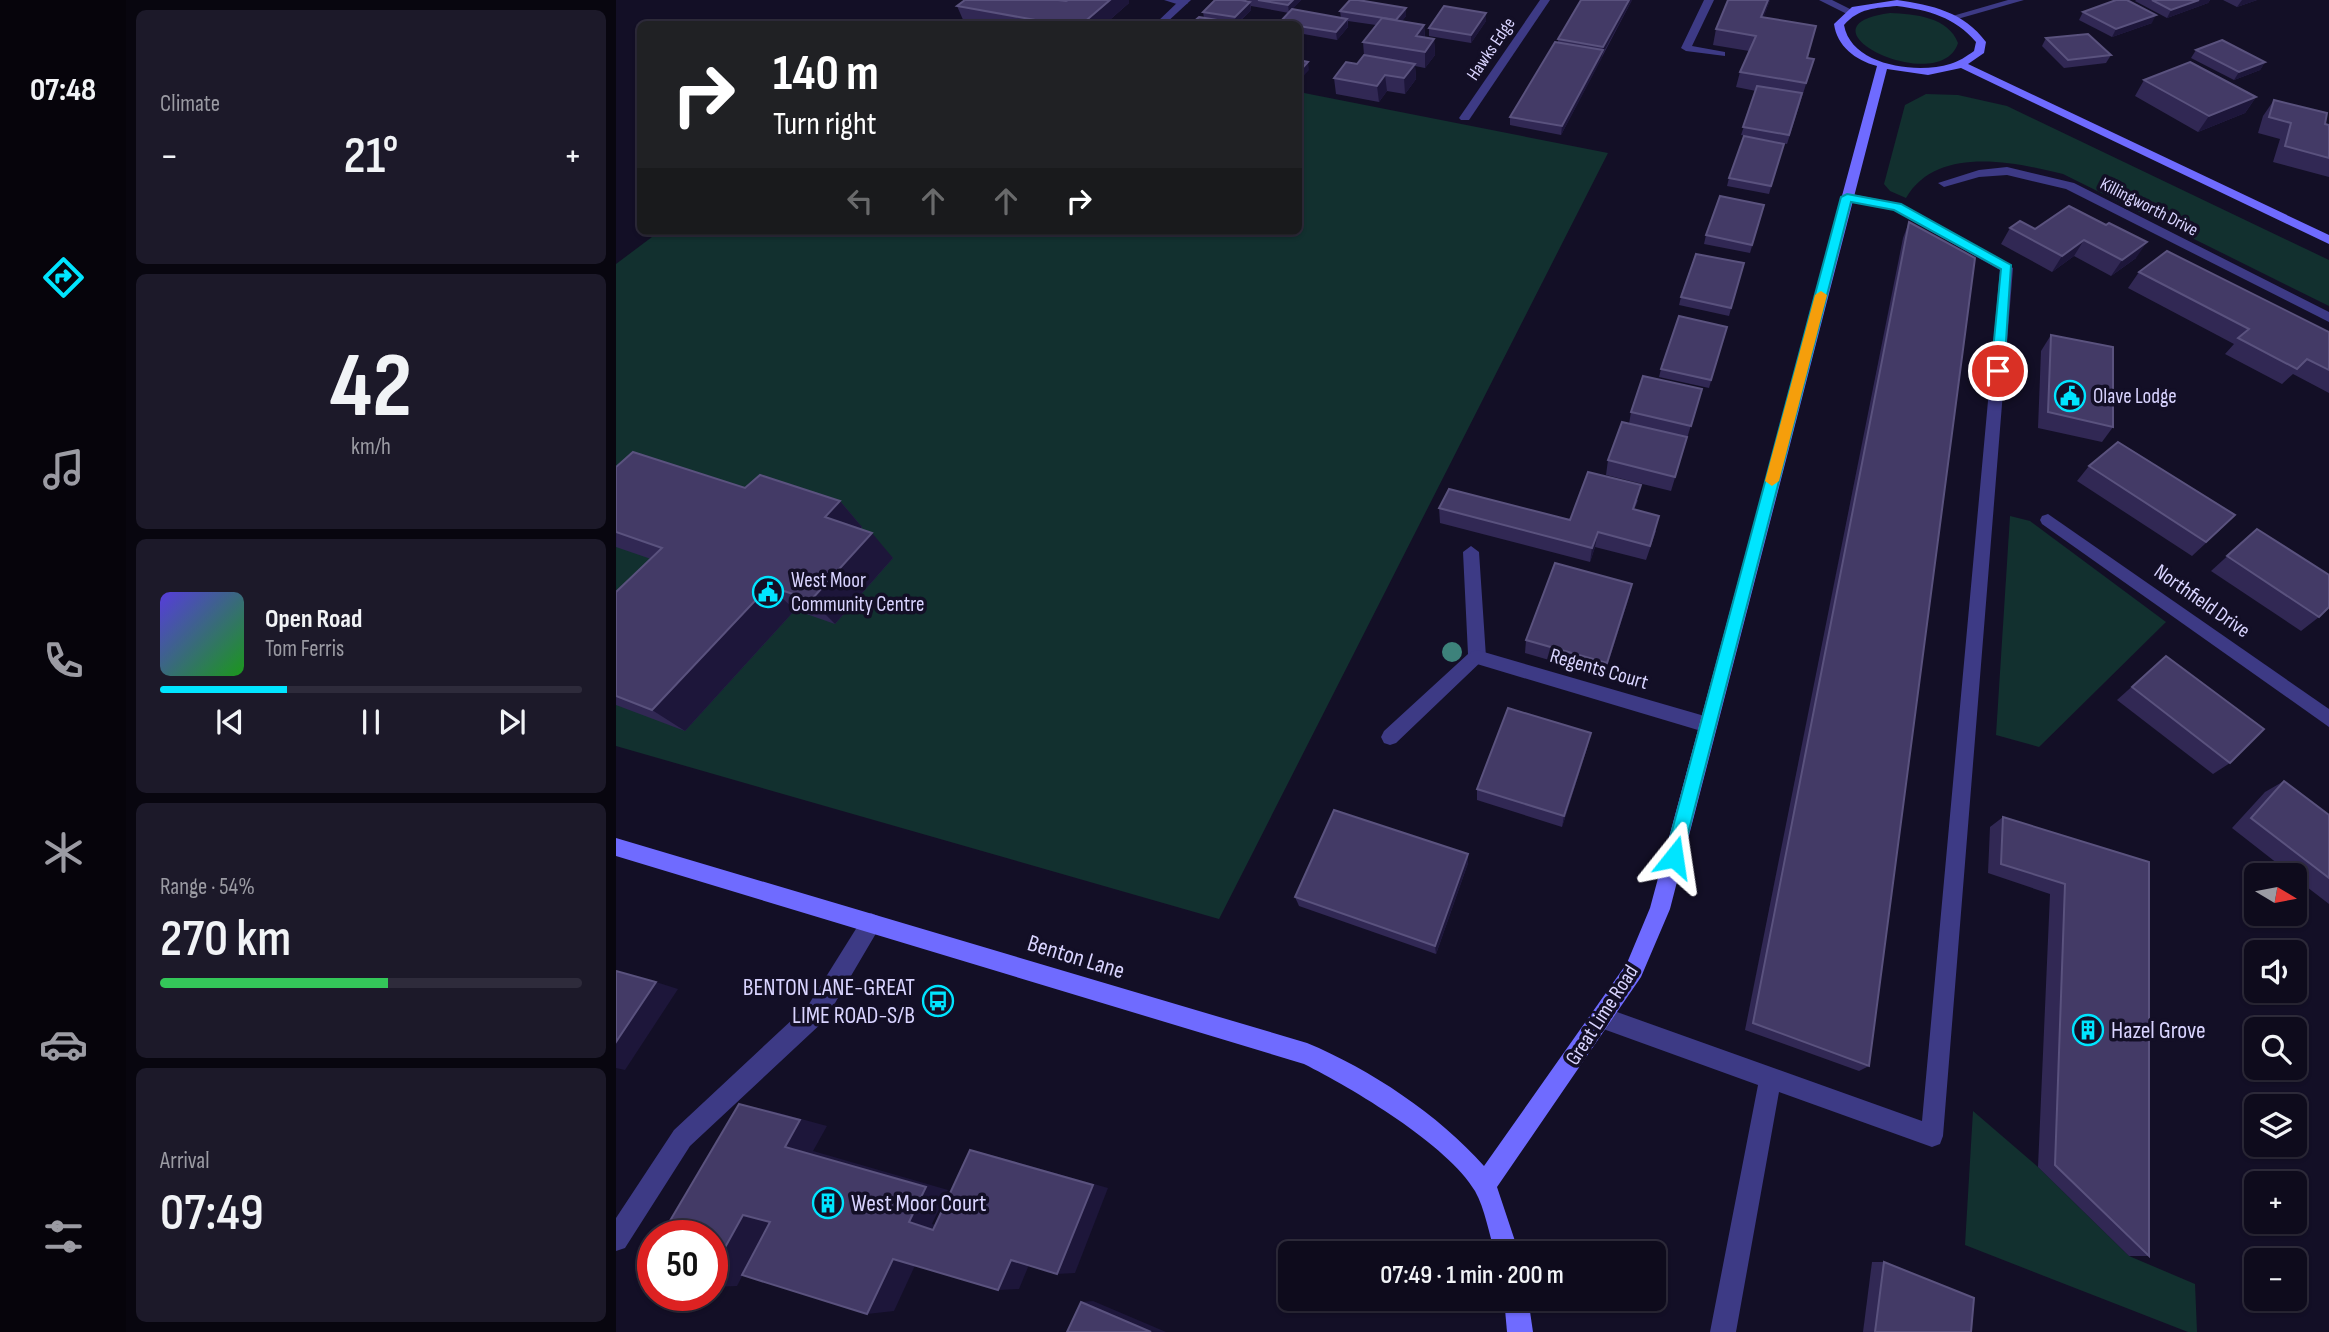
<!DOCTYPE html>
<meta charset="utf-8">
<style>
:root{--surface:#0e0b1c;--page:#1c1929;--text:#f1f3f6;--muted:#9b9ba3;--line:#2e2b3b;--accent:#00e5ff}
body{margin:0;font-family:"Sofia Sans Condensed",sans-serif;background:var(--page);color:var(--text);height:100vh;display:flex;flex-direction:column;font-size:26px;white-space:nowrap}
*{box-sizing:border-box;margin:0}
p{font-size:23px;color:var(--muted)}
.icon{flex:none;width:38px;height:38px;fill:none;stroke:currentColor;stroke-width:2;stroke-linecap:round;stroke-linejoin:round}
.map{position:relative;flex:1;overflow:hidden}
.panel{display:flex;flex-direction:column;gap:10px;padding:10px;background:#08060f;width:490px}
.panel>*{flex:none}
.guide{position:absolute;left:21px;top:21px;width:665px;height:214px;border-radius:10px;box-shadow:0 2px 5px #0004,0 0 0 2px var(--line);background:#202124;color:#fff;overflow:hidden}
.needle{width:46px;rotate:100deg}
.fabs{position:absolute;left:1628px;top:863px;display:grid;gap:14px}
.fabs a{display:grid;place-items:center;width:63px;height:63px;border-radius:10px;background:var(--surface);box-shadow:0 2px 5px #0004,0 0 0 2px var(--line);font-size:35px}
.speed{position:absolute;left:21px;top:1220px;display:flex;gap:14px;font-size:35px;font-weight:700;text-align:center}
.speed>*{display:grid;place-content:center;width:91px;height:91px;border-radius:50%;background:var(--surface);box-shadow:0 2px 5px #0004,0 0 0 2px var(--line);line-height:1}
.speed .limit{border:10px solid #d22;background:#fff;color:#111}
.pin{position:absolute;display:grid;place-items:center;width:60px;height:60px;color:#fff;margin:-30px;border:4px solid #fff;border-radius:50%;box-shadow:0 2px 7px #0007}
.me{position:absolute;width:77px;margin:-38px;rotate:15deg;stroke-linejoin:round;filter:drop-shadow(0 0 5px #0008)}
.turn{display:flex;align-items:center;gap:24px;height:147px;padding:0 21px;font-size:32px}
.turn .icon{width:91px;height:91px;stroke-width:2.5}
.turn b{display:block;font-size:49px;line-height:60px}
.lanes{display:flex;align-items:center;height:66px;padding:0 21px;background:#0003;justify-content:center;gap:35px;direction:ltr}
.lanes .off{opacity:.35}
.big{font-size:52px;font-weight:600;line-height:1.1}
.panel .tile{flex:1;display:flex;flex-direction:column;justify-content:center;gap:10px;min-width:0;padding:0 24px;border-radius:10px;background:var(--page)}
.panel .dial{align-items:center;gap:0}
.dial b{font-size:91px;line-height:1}
.song{display:flex;align-items:center;gap:21px}
.cover{width:84px;height:84px;border-radius:10px;background:linear-gradient(135deg,hsl(250 70% 55%),hsl(120 70% 35%))}
.played{height:7px;border-radius:4px;background:linear-gradient(90deg,var(--accent) 30%,var(--line) 30%)}
.keys{display:flex;justify-content:space-around;direction:ltr}
.heat{display:flex;justify-content:space-between;align-items:center;font-size:38px;direction:ltr}
.charge{height:10px;border-radius:5px;background:linear-gradient(90deg,#34c759 54%,var(--line) 0)}
.trip{position:absolute;left:662px;top:1241px;width:388px;height:70px;border-radius:10px;background:var(--surface);box-shadow:0 2px 5px #0004,0 0 0 2px var(--line);font-weight:600;line-height:70px;text-align:center}
main{display:flex;flex:1;min-height:0}
.tab-bar{display:flex;flex-direction:column;width:126px;justify-content:space-around;align-items:center;background:#06040b;color:var(--muted)}
.tab-bar .icon{width:49px;height:49px}
.tab-bar .current{color:var(--accent)}
.tab-bar b{font-size:32px;color:var(--text)}
.map>svg:first-child{display:block}
</style>
<main>
<nav class="tab-bar">
<b>07:48</b>
<svg class="icon current" aria-label="directions" viewBox="0 0 24 24"><path d="M12 3l9 9-9 9-9-9zM9 14v-3h6M13 9l2 2-2 2"/></svg>
<svg class="icon" aria-label="music" viewBox="0 0 24 24"><path d="M9 18V5l10-2v13"/><circle cx="6" cy="18" r="3"/><circle cx="16" cy="16" r="3"/></svg>
<svg class="icon" aria-label="phone" viewBox="0 0 24 24"><path d="M5 4h4l2 5-3 2q2 4 5 5l2-3 5 2v4C11 20 4 13 5 4z"/></svg>
<svg class="icon" aria-label="climate" viewBox="0 0 24 24"><path d="M12 3v18M4 7l16 10M4 17L20 7"/></svg>
<svg class="icon" aria-label="car" viewBox="0 0 24 24"><path d="M5 17H2v-5l4-1 3-4h7l3 4 3 1v5h-3M9 17h6M6 11h13"/><circle cx="7" cy="17" r="2"/><circle cx="17" cy="17" r="2"/></svg>
<svg class="icon" aria-label="filters" viewBox="0 0 24 24"><path d="M4 7h16M4 17h16"/><circle cx="9" cy="7" r="2"/><circle cx="15" cy="17" r="2"/></svg>
</nav>
<section class="panel">
<div class="tile"><p>Climate</p>
<div class="heat"><a>−</a><b class="big">21°</b><a>+</a></div>
</div>
<div class="tile dial"><b>42</b><p>km/h</p></div>
<div class="tile">
<div class="song"><i class="cover"></i><div><b>Open Road</b><p>Tom Ferris</p></div></div>
<div class="played"></div>
<div class="keys"><svg class="icon" aria-label="previous" viewBox="0 0 24 24"><path d="M18 5L8 12l10 7zM5 5v14"/></svg><svg class="icon" aria-label="pause" viewBox="0 0 24 24"><path d="M8 5v14M16 5v14"/></svg><svg class="icon" aria-label="next" viewBox="0 0 24 24"><path d="M6 5l10 7-10 7zM19 5v14"/></svg></div>
</div>
<div class="tile"><p>Range · 54%</p><b class="big">270 km</b><div class="charge"></div></div>
<div class="tile"><p>Arrival</p><b class="big">07:49</b></div>
</section>
<div class="map">
<svg width="1713" height="1332" viewBox="0 0 1713 1332">
<rect width="100%" height="100%" fill="#130f26"/>
<g fill="#12302f">
<path d="M1274 13C1299 14 1332 17 1342 43 1324 99 1173 26 1274 13Z"/>
<polygon points="683,92 992,153 603,919 0,746 0,264 44,231 682,231"/>
<path d="M1310 94 1342 95 1391 106 1713 260V306L1447 174C1398 162 1321 145 1290 198L1274 191 1268 184 1289 105Z"/>
<polygon points="1394,516 1414,521 1550,622 1423,747 1380,735"/>
<polygon points="1357,1111 1422,1167 1513,1256 1579,1284 1581,1332 1572,1332 1349,1245"/>
</g>
<g fill="none" stroke-linecap="round" stroke-linejoin="round">
<g fill="#3d3a85" fill-rule="evenodd">
<polygon points="548,0 567,0 572,3 567,6"/>
<polygon points="1088,0 1098,0 1076,46 1109,52 1109,56 1070,51 1065,48"/>
<polygon points="1391,167 1458,183 1713,312 1713,322 1450,189 1391,175 1363,177 1328,187 1322,183 1363,170"/>
<polygon points="1231,193 1285,204 1397,268 1327,1136 1324,1144 1316,1147 1163,1092 1120,1332 1094,1332 1142,1085 979,1026 976,1018 979,1010 987,1007 1306,1121 1384,270 1277,210 1227,200 1227,194"/>
<polygon points="855,546 863,552 870,657 780,743 774,745 768,743 765,737 768,731 852,654 847,552"/>
<polygon points="255,913 262,916 265,923 262,930 209,1020 74,1146 9,1248 0,1251 0,1218 58,1130 193,1004 248,916"/>
</g>
<g fill="#3d3a85" fill-rule="evenodd">
<polygon points="564,0 575,0 549,24 539,24"/>
<polygon points="924,0 934,0 853,120 845,120 843,118"/>
<polygon points="1203,0 1216,0 1240,12 1231,14"/>
<polygon points="1392,0 1408,0 1338,20 1333,17"/>
<polygon points="1432,514 1713,709 1713,727 1426,524 1424,520 1426,516"/>
<polygon points="861,650 1092,717 1098,719 1101,725 1098,731 1092,733 861,664 855,662 852,657 855,652"/>
</g>
<g fill="#6f6bff" fill-rule="evenodd">
<path d="M1281 0C1316 5 1348 12 1370 42L1368 53 1352 64 1713 235V244L1345 68 1312 75 1271 69 1054 909 1025 977 881 1187 903 1253H879C873 1234 869 1209 859 1191 832 1145 736 1088 688 1064L0 856V838L691 1043C754 1069 823 1115 868 1166L1011 963 1034 908 1261 66C1239 60 1221 46 1218 24L1236 7ZM1281 6C1312 10 1339 17 1360 42L1358 51C1351 56 1342 62 1334 64 1301 74 1235 66 1228 25 1243 8 1259 8 1281 6Z"/>
<polygon points="888,1298 912,1298 917,1332 891,1332"/>
</g>
</g>
<circle fill="#3d827b" cx="836" cy="652" r="10"/>
<g fill="#312854">
<polygon points="452,0 513,0 513,3 489,24 363,24 348,22 341,6 450,1"/>
<polygon points="632,0 685,0 676,9 725,18 724,11 790,16 786,21 808,25 809,37 818,39 819,55 809,68 799,66 800,79 789,94 771,91 763,102 720,94 718,78 741,64 748,55 747,42 760,25 732,21 732,27 721,40 682,33 682,24 664,24 664,22 673,13 635,6 635,10 621,24 575,24 588,18 587,12 633,1"/>
<polygon points="1016,0 945,135 894,125 894,117 942,42 942,39"/>
<polygon points="1154,0 1147,18 1191,58 1198,59 1171,144 1125,135 1140,91 1120,87 1124,72 1133,51 1097,45 1100,29"/>
<polygon points="1520,0 1594,0 1592,3 1551,18 1519,1"/>
<polygon points="1607,0 1641,0 1621,7"/>
<polygon points="1467,12 1536,23 1496,37 1463,20"/>
<polygon points="870,13 870,21 855,43 813,36 813,28"/>
<polygon points="1430,38 1495,55 1490,63 1448,68 1426,46"/>
<polygon points="1580,50 1649,62 1644,70 1618,80 1575,58"/>
<polygon points="1528,80 1640,97 1629,113 1582,132 1519,96"/>
<polygon points="1658,100 1713,125 1713,177 1657,162 1664,139 1642,133 1647,116"/>
<polygon points="1168,144 1153,194 1111,186 1113,178"/>
<polygon points="1148,205 1134,253 1088,244 1090,235"/>
<polygon points="1453,206 1520,258 1495,276 1458,256 1436,272 1385,244 1394,228 1419,229"/>
<polygon points="1293,222 1253,1066 1243,1071 1129,1030 1287,238"/>
<polygon points="1128,263 1113,316 1063,305 1065,297"/>
<polygon points="1523,272 1713,332 1713,393 1677,374 1666,384 1609,354 1618,344 1512,288"/>
<polygon points="1111,327 1093,388 1043,377 1045,369"/>
<polygon points="1435,335 1497,427 1486,442 1422,428 1425,351"/>
<polygon points="1086,389 1055,491 990,475 992,460 1013,424 1015,412"/>
<polygon points="1473,466 1604,530 1576,556 1461,481"/>
<polygon points="0,467 129,488 224,501 246,527 245,529 277,558 219,624 179,610 69,731 0,705 0,592 35,559 0,547"/>
<polygon points="1022,500 1018,510 1040,531 1030,560 979,547 974,562 824,523 823,508 954,520"/>
<polygon points="1641,529 1703,617 1685,631 1595,571"/>
<polygon points="1016,584 1013,597 988,676 909,653 910,640"/>
<polygon points="1550,656 1614,763 1597,774 1501,700"/>
<polygon points="972,745 946,827 861,800 861,789"/>
<polygon points="1668,781 1713,815 1713,904 1678,877 1678,875 1676,875 1616,828 1649,792"/>
<polygon points="1387,817 1533,862 1533,1256 1513,1256 1422,1167 1434,894 1372,873 1374,827"/>
<polygon points="852,854 852,863 820,954 683,906 679,897"/>
<polygon points="1256,1262 1268,1262 1355,1332 1247,1332"/>
</g>
<g fill="#1d163a">
<polygon points="494,0 513,0 513,3 489,24 466,24"/>
<polygon points="677,0 685,0 673,13 672,5"/>
<polygon points="1013,0 1016,0 986,55 987,47"/>
<polygon points="1152,0 1154,0 1142,33 1145,17"/>
<polygon points="1583,0 1594,0 1592,3 1551,18 1555,10"/>
<polygon points="1626,0 1641,0 1621,7"/>
<polygon points="634,2 635,10 620,24 619,17"/>
<polygon points="790,8 790,16 780,29 780,21"/>
<polygon points="870,13 870,21 855,43 855,35"/>
<polygon points="1540,15 1536,23 1496,37 1500,29"/>
<polygon points="731,19 732,27 721,40 720,32"/>
<polygon points="808,25 809,40 801,51 800,36"/>
<polygon points="818,39 819,55 809,68 809,52"/>
<polygon points="987,50 986,58 945,135 946,126"/>
<polygon points="692,62 693,70 682,82 682,73"/>
<polygon points="1649,62 1644,70 1618,80 1623,72"/>
<polygon points="799,64 800,79 789,94 788,78"/>
<polygon points="769,75 771,91 763,102 761,86"/>
<polygon points="1640,97 1629,113 1582,132 1593,116"/>
<polygon points="1468,240 1458,256 1436,272 1446,256"/>
<polygon points="1531,242 1520,258 1495,276 1506,260"/>
<polygon points="224,501 246,527 231,543 209,517"/>
<polygon points="982,532 979,547 974,562 976,548"/>
<polygon points="256,533 277,558 219,624 195,600"/>
<polygon points="1016,584 1013,597 988,676 991,663"/>
<polygon points="153,586 179,610 69,731 36,710"/>
<polygon points="975,733 972,745 946,827 948,816"/>
<polygon points="852,854 852,863 820,954 819,946"/>
<polygon points="40,982 62,989 9,1070 0,1068 0,1042"/>
<polygon points="123,1104 152,1110 211,1126 197,1151 332,1190 316,1224 340,1231 317,1230 293,1222 169,1147"/>
<polygon points="354,1150 375,1155 492,1188 459,1273 441,1274"/>
<polygon points="127,1215 157,1217 121,1286 96,1287 96,1271"/>
<polygon points="277,1259 302,1259 278,1311 251,1314"/>
<polygon points="395,1260 415,1260 403,1289 382,1290"/>
<polygon points="477,1301 550,1332 535,1332 465,1302"/>
</g>
<g fill="#433a66" stroke="#5a527e" stroke-width="2">
<polygon points="349,0 442,0 450,1 452,0 494,0 466,24 442,24 341,6"/>
<polygon points="599,0 625,0 634,2 619,17 587,12"/>
<polygon points="642,0 677,0 672,5"/>
<polygon points="734,0 742,0 790,8 780,20 724,11"/>
<polygon points="965,0 1013,0 987,47 942,39"/>
<polygon points="1112,0 1152,0 1145,17 1200,26 1191,58 1198,59 1190,83 1124,72 1140,36 1100,29"/>
<polygon points="1500,0 1511,0 1540,15 1500,29 1467,12"/>
<polygon points="1536,0 1583,0 1555,10"/>
<polygon points="828,6 870,13 855,35 813,28"/>
<polygon points="676,9 731,19 720,32 682,26 682,24 664,22"/>
<polygon points="583,17 619,23 618,24 575,24"/>
<polygon points="766,18 808,25 800,36 818,39 809,52 747,42"/>
<polygon points="1472,34 1495,55 1452,60 1430,38"/>
<polygon points="1606,40 1649,62 1623,72 1580,50"/>
<polygon points="939,42 987,50 946,126 894,117"/>
<polygon points="748,55 799,64 788,78 769,75 761,86 718,78 730,62 741,64"/>
<polygon points="682,60 692,62 682,73"/>
<polygon points="1574,62 1640,97 1593,116 1528,80"/>
<polygon points="1141,86 1186,93 1173,135 1127,127"/>
<polygon points="1658,100 1711,113 1709,124 1713,125 1713,158 1669,146 1675,123 1653,117"/>
<polygon points="1128,136 1168,144 1155,186 1113,178"/>
<polygon points="1104,196 1148,205 1136,245 1090,235"/>
<polygon points="1453,206 1490,225 1493,223 1531,242 1506,260 1468,240 1446,256 1394,228 1404,221 1419,229"/>
<polygon points="1293,222 1359,258 1253,1066 1137,1023"/>
<polygon points="1551,251 1713,332 1713,370 1691,359 1681,369 1622,338 1633,329 1523,272"/>
<polygon points="1080,254 1128,263 1115,308 1065,297"/>
<polygon points="1063,316 1111,327 1095,380 1045,369"/>
<polygon points="1435,335 1497,347 1497,427 1432,412"/>
<polygon points="1027,376 1086,389 1075,426 1015,412"/>
<polygon points="1006,422 1071,437 1059,477 992,460"/>
<polygon points="1502,442 1619,515 1590,542 1473,466"/>
<polygon points="17,452 129,488 144,475 224,501 209,517 256,533 195,600 153,586 36,710 0,696 0,592 46,548 0,532 0,467"/>
<polygon points="972,472 1025,485 1017,509 1043,516 1034,546 982,532 976,548 823,508 833,489 954,520"/>
<polygon points="1641,529 1713,575 1713,607 1703,617 1611,556"/>
<polygon points="939,563 1016,584 991,663 910,640"/>
<polygon points="1550,656 1648,729 1614,763 1516,687"/>
<polygon points="892,708 975,733 948,816 861,789"/>
<polygon points="1668,781 1713,815 1713,878 1635,818"/>
<polygon points="718,810 852,854 819,946 679,897"/>
<polygon points="1387,817 1533,862 1533,1256 1439,1165 1449,884 1385,864"/>
<polygon points="0,971 40,982 0,1042"/>
<polygon points="123,1104 184,1120 169,1147 310,1187 293,1222 317,1230 354,1150 477,1185 441,1274 395,1260 382,1290 277,1259 251,1314 126,1275 154,1222 127,1215 96,1271 96,1236 45,1236"/>
<polygon points="37,1249 37,1272 26,1268"/>
<polygon points="1268,1262 1358,1298 1355,1332 1259,1332"/>
<polygon points="465,1302 535,1332 451,1332"/>
</g>
<polygon fill="#00e5ff" stroke="#0095a6" stroke-width="2" points="1231,194 1285,204 1395,265 1388,371 1382,376 1375,371 1385,269 1278,210 1235,202 1066,857 1064,863 1058,865 1051,863 1049,857 1225,197"/>
<polygon fill="#f59e0b" points="1205,291 1211,295 1163,481 1156,486 1149,481 1199,295"/>
<defs>
<g id="civic-ring" transform="scale(1.575)"><circle r="9.5" fill="#130f26" stroke="#00e5ff" stroke-width="1.5"/><path d="M-.6-6.5H3V-4.5H.6V-3L4-1V1h2V6H-6V1h2V-1L-.6-3ZM-1.2 2.5V6h2.4V2.5Z" fill="#00e5ff"/></g>
<g id="bus-ring" transform="scale(1.575)"><circle r="9.5" fill="#130f26" stroke="#00e5ff" stroke-width="1.5"/><path d="M-5-6H5V4H4V6H2V4H-2V6H-4V4H-5ZM-3.5-4V0h7V-4ZM-3.5 1.2v1.5H-2V1.2ZM2 1.2v1.5H3.5V1.2Z" fill="#00e5ff"/></g>
<g id="building-ring" transform="scale(1.575)"><circle r="9.5" fill="#130f26" stroke="#00e5ff" stroke-width="1.5"/><path d="M-4-6H4V6H1V3H-1V6H-4ZM-2.5-4.3h1.7v1.8h-1.7ZM.8-4.3h1.7v1.8H.8ZM-2.5-1h1.7V.8h-1.7ZM.8-1h1.7V.8H.8Z" fill="#00e5ff"/></g>
</defs>
<g fill-rule="evenodd">
<use href="#civic-ring" x="1454" y="396"/>
<use href="#civic-ring" x="152" y="592"/>
<use href="#bus-ring" x="322" y="1001"/>
<use href="#building-ring" x="1472" y="1030"/>
<use href="#building-ring" x="212" y="1203"/>
</g>
<g text-anchor="middle" dominant-baseline="central" stroke-width="7" stroke-linejoin="round" paint-order="stroke">
<g font-size="18" fill="#d9d4ff" stroke="#130f26">
<text transform="translate(875 49) rotate(-56)">Hawks Edge</text>
<text transform="translate(1533 207) rotate(27)">Killingworth Drive</text>
</g>
<g font-size="21" fill="#d9d4ff" stroke="#130f26" text-anchor="start">
<text x="1477" y="396">Olave Lodge</text>
<text x="175" y="580">West Moor<tspan x="175" dy="24">Community Centre</tspan></text>
</g>
<g font-size="21" fill="#d9d4ff" stroke="#130f26">
<text transform="translate(1586 601) rotate(35)">Northfield Drive</text>
<text transform="translate(983 669) rotate(16)">Regents Court</text>
<text transform="translate(986 1015) rotate(-57)">Great Lime Road</text>
</g>
<g font-size="24" fill="#d9d4ff" stroke="#130f26">
<text transform="translate(460 957) rotate(17)">Benton Lane</text>
</g>
<g font-size="24" fill="#d9d4ff" stroke="#130f26" text-anchor="start">
<text x="299" y="987" text-anchor="end">BENTON LANE-GREAT<tspan x="299" dy="28">LIME ROAD-S/B</tspan></text>
<text x="1495" y="1030">Hazel Grove</text>
<text x="235" y="1203">West Moor Court</text>
</g>
</g>
</svg>
<div class="fabs">
<a><svg class="needle" viewBox="-14 -14 28 28"><path d="M0-13l5 13h-10z" fill="#e53935"/><path d="M0 13l5-13h-10z" fill="#9b9ba3"/></svg></a>
<a><svg class="icon" aria-label="sound" viewBox="0 0 24 24"><path d="M4 9h4l5-4v14l-5-4H4zM17 9q2 3 0 6"/></svg></a>
<a><svg class="icon" aria-label="search" viewBox="0 0 24 24"><circle cx="10" cy="10" r="6"/><path d="M15 15l6 6"/></svg></a>
<a><svg class="icon" aria-label="layers" viewBox="0 0 24 24"><path d="M12 4l9 5-9 5-9-5zM3 14l9 5 9-5"/></svg></a>
<a>+</a>
<a>−</a>
</div>
<div class="speed"><div class="limit">50</div></div>
<div class="pin" style="left:1382px;top:371px;background:#d93025"><svg class="icon" aria-label="arrive" viewBox="0 0 24 24"><path d="M6 21V4h12l-3 4 3 4H6"/></svg></div>
<svg class="me" style="left:1058px;top:857px" viewBox="-20 -20 40 40"><path d="M0-17L14 15 0 8-14 15z" fill="#00e5ff" stroke="#fff" stroke-width="4"/></svg>
<div class="trip">07:49 · 1 min · 200 m</div>
<div class="guide">
<div class="turn"><svg class="icon" aria-label="right" viewBox="0 0 24 24"><path d="M7 20v-9h11M14 6l5 5-5 5"/></svg><div><b>140 m</b>Turn right</div></div>
<div class="lanes"><svg class="icon off" aria-label="left" viewBox="0 0 24 24"><path d="M17 20v-9H6M10 6l-5 5 5 5"/></svg><svg class="icon off" aria-label="ahead" viewBox="0 0 24 24"><path d="M12 20V5M6 11l6-6 6 6"/></svg><svg class="icon off" aria-label="ahead" viewBox="0 0 24 24"><path d="M12 20V5M6 11l6-6 6 6"/></svg><svg class="icon" aria-label="right" viewBox="0 0 24 24"><path d="M7 20v-9h11M14 6l5 5-5 5"/></svg></div>
</div>
</div>
</main>
